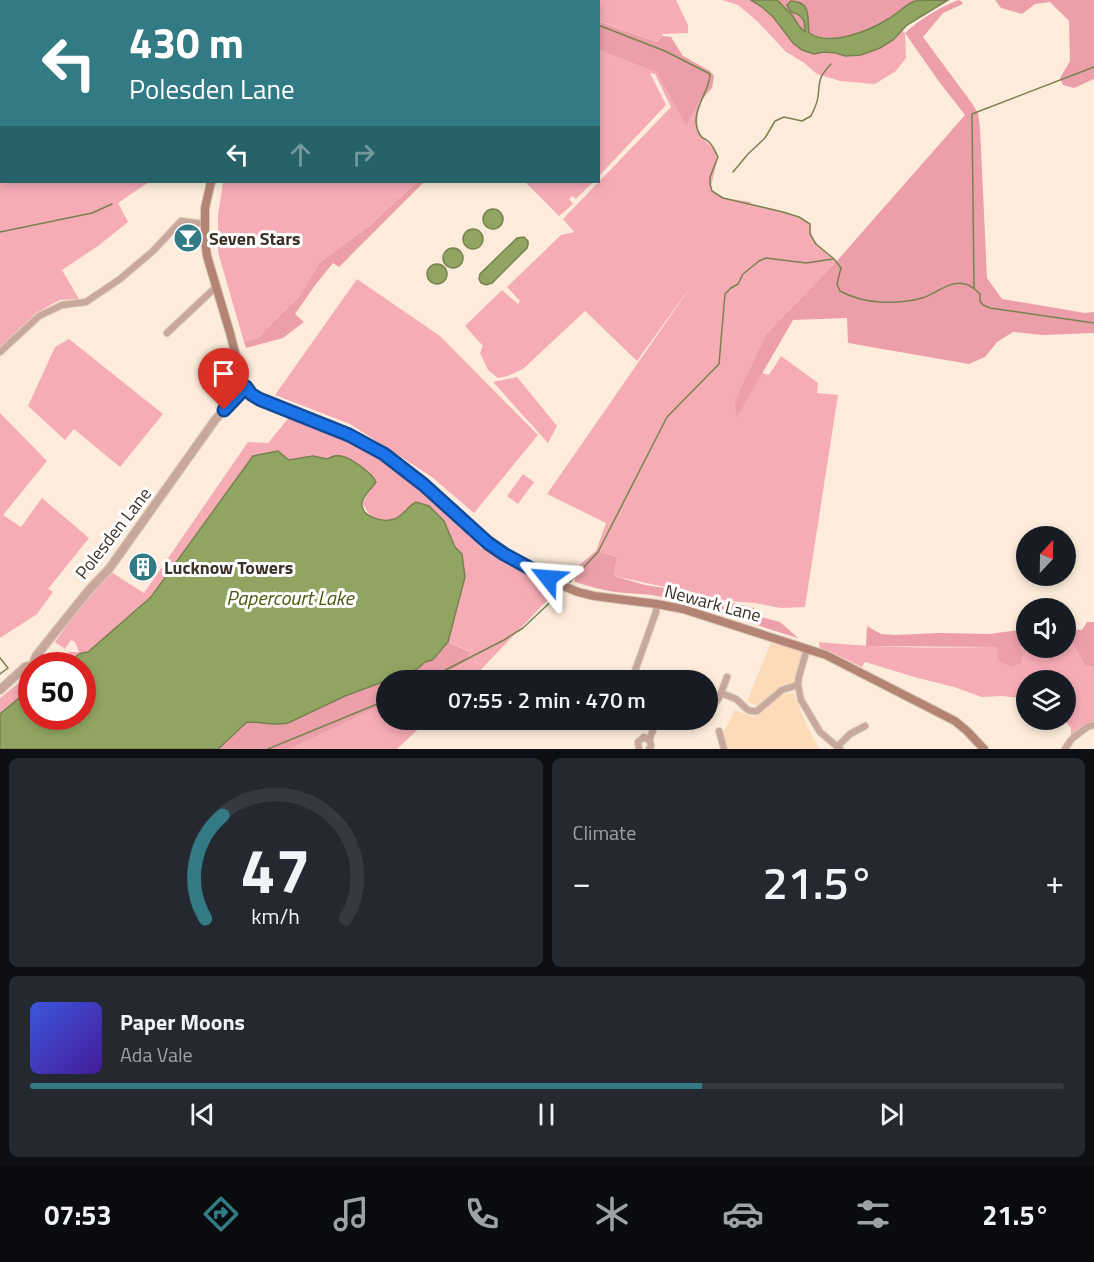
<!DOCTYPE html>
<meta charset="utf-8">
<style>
:root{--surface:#171b24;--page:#242831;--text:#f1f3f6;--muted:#9ea1a6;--line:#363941;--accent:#337b84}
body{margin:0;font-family:"Titillium Web",sans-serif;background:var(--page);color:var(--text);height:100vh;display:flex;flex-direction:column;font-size:22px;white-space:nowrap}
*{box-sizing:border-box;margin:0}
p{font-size:20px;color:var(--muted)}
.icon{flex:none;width:33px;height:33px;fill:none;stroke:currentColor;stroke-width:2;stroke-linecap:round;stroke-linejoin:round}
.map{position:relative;height:749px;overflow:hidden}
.side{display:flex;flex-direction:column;gap:9px;padding:9px;background:#0d0f14;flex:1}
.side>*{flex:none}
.guide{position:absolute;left:0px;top:0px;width:600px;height:183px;box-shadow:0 3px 9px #0003;background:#337b84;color:#fff;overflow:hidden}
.needle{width:39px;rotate:22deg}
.fabs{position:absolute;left:1016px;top:526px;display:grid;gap:12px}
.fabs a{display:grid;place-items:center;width:60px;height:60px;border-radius:50%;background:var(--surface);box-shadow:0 3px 9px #0003;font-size:30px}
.speed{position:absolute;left:18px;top:652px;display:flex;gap:12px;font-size:30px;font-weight:700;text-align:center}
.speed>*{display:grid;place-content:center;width:78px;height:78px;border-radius:50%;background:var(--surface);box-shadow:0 3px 9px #0003;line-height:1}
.speed .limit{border:9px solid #d22;background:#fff;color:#111}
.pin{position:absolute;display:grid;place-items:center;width:51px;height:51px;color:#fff;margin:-62px -26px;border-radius:50% 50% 50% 0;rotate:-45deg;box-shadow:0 0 6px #0007}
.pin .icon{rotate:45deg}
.me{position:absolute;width:66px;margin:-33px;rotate:298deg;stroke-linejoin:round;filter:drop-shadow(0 0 4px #0008)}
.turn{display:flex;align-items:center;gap:21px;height:126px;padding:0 30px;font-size:27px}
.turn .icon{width:78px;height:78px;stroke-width:2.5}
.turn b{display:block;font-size:42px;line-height:51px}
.lanes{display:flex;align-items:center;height:57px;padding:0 30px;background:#0003;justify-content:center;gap:30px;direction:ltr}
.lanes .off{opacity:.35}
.big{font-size:45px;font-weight:600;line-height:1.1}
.side .widget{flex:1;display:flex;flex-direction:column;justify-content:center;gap:9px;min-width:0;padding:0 21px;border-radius:9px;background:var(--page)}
.side .dial{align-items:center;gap:0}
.dial svg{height:156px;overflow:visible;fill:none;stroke:var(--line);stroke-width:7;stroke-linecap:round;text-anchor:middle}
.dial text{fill:var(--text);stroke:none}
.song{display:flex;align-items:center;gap:18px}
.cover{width:72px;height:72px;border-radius:9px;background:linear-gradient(135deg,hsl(230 70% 55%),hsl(260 70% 35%))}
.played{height:6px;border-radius:3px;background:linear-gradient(90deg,var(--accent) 65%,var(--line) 65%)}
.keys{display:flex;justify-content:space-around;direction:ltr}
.heat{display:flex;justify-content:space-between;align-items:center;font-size:33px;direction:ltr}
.side .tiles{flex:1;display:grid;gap:9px;grid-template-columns:1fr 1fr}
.widget:last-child{grid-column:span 2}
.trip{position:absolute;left:376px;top:670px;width:342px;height:60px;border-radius:30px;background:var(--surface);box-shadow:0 3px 9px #0003;font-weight:600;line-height:60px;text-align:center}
.tabs{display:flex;height:96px;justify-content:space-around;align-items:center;background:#090b0e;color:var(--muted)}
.tabs .icon{width:42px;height:42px}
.tabs .on{color:var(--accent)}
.tabs b{font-size:27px;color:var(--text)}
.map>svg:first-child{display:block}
</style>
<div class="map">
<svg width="1094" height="749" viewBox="0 0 1094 749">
<rect width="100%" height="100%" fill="#fdecdb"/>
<g fill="#fddbb9">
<polygon points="773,637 807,649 798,685 785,688 760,708 747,701"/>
<polygon points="793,692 809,730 819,749 728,749 723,733 735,710 753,717 780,696"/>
</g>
<g fill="#f6acb5">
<polygon points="0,0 243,0 244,1 2,2 2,182 149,182 118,203 128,222 98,246 62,270 79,299 60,300 36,313 0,347"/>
<polygon points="283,0 505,0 508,1 283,2"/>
<polygon points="544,0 676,0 688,25 688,33 663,34 657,42 599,21 598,2 548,2"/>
<polygon points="722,0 751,0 762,7 774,18 793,43 814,54 824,52 836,53 845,56 861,55 880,48 893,40 902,30 905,33 906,58 896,71 875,84 840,81 817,74 803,62 786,52 758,22 738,5"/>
<path d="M599 50 657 73 686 124 699 103 697 126 701 136 714 149 718 157 711 186 712 191 723 198 751 202 747 208 751 204C770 209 793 212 810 224 811 244 822 249 836 262L767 333 737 416 762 373 769 375 781 356 818 383 817 393 838 395 805 607 781 608 755 603 729 601 614 576 617 557 596 551 606 523 547 494 694 282 637 361 585 311 523 369 508 376 498 378 488 370 480 353 483 346 465 326 502 290 518 304 520 301 507 287 561 235 574 232 563 219 671 107 655 74 650 73 666 105 599 176Z"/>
<polygon points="223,182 417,182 368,227 320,262 299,297 275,320 258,338 244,342 218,252 218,215"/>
<polygon points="525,182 593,182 576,199 572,196 569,199 573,204 559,216"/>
<polygon points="357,279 440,336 538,435 474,513 432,477 350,424 275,395"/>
<polygon points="69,339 163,414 120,467 74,429 65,440 28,406 55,347"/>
<polygon points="517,377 557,426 548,443 493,382"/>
<polygon points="0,413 47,461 3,515 21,527 42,498 89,538 48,589 53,592 37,614 0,638"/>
<path d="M291 415 378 455 415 482 465 528 481 548 494 551 558 589 470 681H432L464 663 469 651 448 642 465 576 462 555 455 548 444 521 397 519 384 521 371 517 362 503 376 482 334 456 327 459 313 456 289 460 253 456 151 597 88 652C78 653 74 656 71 666H62L69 652H79L75 642 71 640 65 649 55 642 79 608 111 572 144 593 248 442 268 443Z"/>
<polygon points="523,474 534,482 518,504 507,496"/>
<path d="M819 642C887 649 957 648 1026 646V648H1065V645L1073 644 1085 666 1094 667V725L1073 736 1071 735V728L1064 720 1065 681H1026V699L1002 696 982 697 954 687 918 678 865 662 862 667 835 654 820 648Z"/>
<polygon points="31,673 31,688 0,714 0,698"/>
<polygon points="387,703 387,720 428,720 397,749 290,749"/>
</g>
<g fill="#ec9fa9">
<path d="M777 0H916C900 10 886 23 869 30 854 37 824 42 809 33L806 7 793 13 802 18 806 34 799 26 792 15Z"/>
<path d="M958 0 961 1 963 4 943 13 923 37 971 102 978 113 980 128 987 278 1002 299 1085 313 1094 312V333L1043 335 1013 332 997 342 985 357 969 364 848 343 847 318 793 320 737 417 735 401 767 333 836 262 965 115 937 79 905 33C920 19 939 8 958 0Z"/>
<polygon points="995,0 1094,0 1094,79 1074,88 1063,85 1060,78 1070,61 1069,21 1050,2 1035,4 1022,14 1001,8"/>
<polygon points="598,21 657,42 662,36 671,37 683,56 710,71 714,76 712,88 699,103 686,125 657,73 599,50"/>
<polygon points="417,182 424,182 339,267 333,263 316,284 295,314 304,322 283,338 246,348 244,342 258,338 275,320 299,297 320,262 368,227"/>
<path d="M596 551 617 557 614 576 645 585 690 592 754 608 753 615 780 622 798 638C751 624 705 606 657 596 643 593 629 594 615 592 602 590 588 586 575 582V569Z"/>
<polygon points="1087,622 1094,622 1094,667 1085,666 1073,644 1065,645 1065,629 1082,630"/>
<polygon points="867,626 881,634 895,635 940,633 990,634 1026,629 1026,646 1019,647 1023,654 1021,663 1012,667 998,660 997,647 866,646"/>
<path d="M448 642 470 652 464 663 432 681H387V703L290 749H218L247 722C261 722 274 726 288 723L345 696 417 669 425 661 432 660 436 656Z"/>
</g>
<g fill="#91a562" stroke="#788250" stroke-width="1.5">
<path d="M751 0H777L792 15 799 26 805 32C805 29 805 21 802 18 797 11 791 16 787 5L791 1C812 2 807 17 809 33 830 47 869 31 888 19 897 14 906 4 915 1 923 0 939 0 948 0L907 25 893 40 880 48 861 55 845 56 836 53 824 52 814 54 802 50 793 43 774 18 762 7Z"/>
<circle cx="493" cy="219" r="10"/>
<circle cx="473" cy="239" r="10"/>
<polygon points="524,237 528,241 528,245 527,248 492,283 486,285 481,283 479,279 480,274 517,238"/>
<circle cx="453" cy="258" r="10"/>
<circle cx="437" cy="274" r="10"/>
<path d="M278 451 289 460 313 456 327 459C331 457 336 454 341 456 350 457 373 474 376 482 372 488 364 495 362 502 360 517 383 523 394 519 402 517 408 506 416 502L429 506 444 521 455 547 462 554 465 577 448 642 436 656 432 660 425 662 417 669 345 696 288 723C274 726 261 722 247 722L218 749H0V714L31 688 32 717H82V666H71C74 656 78 653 88 652L151 597 253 456Z"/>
</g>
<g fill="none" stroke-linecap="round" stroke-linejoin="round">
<g stroke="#788250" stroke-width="1.5">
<polyline points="533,0 537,2"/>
<polyline points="86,2 88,0"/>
<polyline points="261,2 261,0"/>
<path d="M598 25 665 51 710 74C710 93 687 113 700 135 702 138 704 138 708 141 713 145 715 151 718 157L710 177V184L712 191 723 198 783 212 799 217 810 224V234L816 244 834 259 841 268 837 284 840 291C863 304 896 305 922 298 936 294 949 280 965 284 971 285 976 290 980 294V301L983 305 990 308 1094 323"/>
<polyline points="0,118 2,117"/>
<path d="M733 172 748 154 765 138 775 121 784 117 802 121 811 116C814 110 817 103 818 97 820 79 818 78 831 64"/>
<polyline points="0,232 92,213 112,204"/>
<polyline points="974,288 972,114 1094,67"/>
<polyline points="568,584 598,552 667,417 719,364 725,294 731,288 738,284 743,274 759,261 766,258 806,263 833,259"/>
<polyline points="0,658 8,668 0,674"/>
<polyline points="424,681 504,640 523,628 563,590"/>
<polyline points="268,749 387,700"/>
</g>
<g stroke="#dacaba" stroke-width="8">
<g id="minor">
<polyline points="167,333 216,287"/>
<polyline points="0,352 39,316 62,305 86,302 120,279 153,251 181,221 204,224"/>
<polyline points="807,649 799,676 798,685 801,700 820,732 840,749"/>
<polyline points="640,681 635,675 635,671 656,612 657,604"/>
<path d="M721 693C726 695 731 697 736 699 744 705 746 713 757 711L782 690 798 685"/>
<polyline points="717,701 720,696 727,677"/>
<polyline points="719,731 724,749"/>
<polyline points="1074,737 1087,727 1094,725"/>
<polyline points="649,740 657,720"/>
<polyline points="838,746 850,734 865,726"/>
<polyline points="639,749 638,742 644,737 650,741 651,746 649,749"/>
<polyline points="1065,749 1071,740"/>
</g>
</g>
<g stroke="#dacaba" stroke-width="10">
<polyline id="tertiary" points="0,690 25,667 33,665 36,656 89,590 109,569 215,420 233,400 246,387"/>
</g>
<g stroke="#dacaba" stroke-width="10">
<g id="secondary">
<polyline points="279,2 280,0"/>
<polyline points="211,182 205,208 205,240 207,256 230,333 242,379 249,391 259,399 349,435 384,454 415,477 488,543 504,554 558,584 578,592 594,596 657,604 683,609 826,655 955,721 967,731 984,749"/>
</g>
</g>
<use href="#minor" stroke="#c8a79c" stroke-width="6"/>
<use href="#tertiary" stroke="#c8a79c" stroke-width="8"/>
<use href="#secondary" stroke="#b38474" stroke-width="8"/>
</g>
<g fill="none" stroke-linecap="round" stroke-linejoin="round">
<g stroke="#114b97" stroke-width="15">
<polyline id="route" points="224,410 246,387 251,394 259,399 349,435 384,454 424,485 488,543 504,554 548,578"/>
</g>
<use href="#route" stroke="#1a73e8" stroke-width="10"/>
</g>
<defs>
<g id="bar-disc" transform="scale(1.5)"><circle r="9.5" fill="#337b84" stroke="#fff"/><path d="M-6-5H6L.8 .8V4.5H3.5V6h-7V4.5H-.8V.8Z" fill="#fff"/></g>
<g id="building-disc" transform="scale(1.5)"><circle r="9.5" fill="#337b84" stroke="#fff"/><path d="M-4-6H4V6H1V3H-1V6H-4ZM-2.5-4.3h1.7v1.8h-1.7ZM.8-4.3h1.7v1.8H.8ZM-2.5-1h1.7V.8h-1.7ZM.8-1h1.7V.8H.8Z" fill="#fff"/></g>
</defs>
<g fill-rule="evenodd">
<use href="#bar-disc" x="188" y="238"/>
<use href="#building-disc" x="143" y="567"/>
</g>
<g text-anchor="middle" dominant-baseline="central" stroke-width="6" stroke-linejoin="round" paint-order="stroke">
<g font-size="18" font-weight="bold" fill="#3c3126" stroke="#fff" text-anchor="start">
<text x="209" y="238">Seven Stars</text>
<text x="164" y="567">Lucknow Towers</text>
</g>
<g font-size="18" fill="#3c3126" stroke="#fff">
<text transform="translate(113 533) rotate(-52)">Polesden Lane</text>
<text transform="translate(713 603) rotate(15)">Newark Lane</text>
</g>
<g font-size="20" font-style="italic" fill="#4b5c11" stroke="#fff">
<text x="290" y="597">Papercourt Lake</text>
</g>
</g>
</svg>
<div class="fabs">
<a><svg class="needle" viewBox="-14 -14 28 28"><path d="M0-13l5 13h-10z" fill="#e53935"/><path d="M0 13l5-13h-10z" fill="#9ea1a6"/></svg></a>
<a><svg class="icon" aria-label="sound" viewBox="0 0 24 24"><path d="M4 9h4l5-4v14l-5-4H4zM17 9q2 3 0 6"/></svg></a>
<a><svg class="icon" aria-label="layers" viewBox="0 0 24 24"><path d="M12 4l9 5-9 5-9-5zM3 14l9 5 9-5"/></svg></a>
</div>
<div class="speed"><div class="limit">50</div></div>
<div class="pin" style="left:224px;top:410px;background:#d93025"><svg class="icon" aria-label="arrive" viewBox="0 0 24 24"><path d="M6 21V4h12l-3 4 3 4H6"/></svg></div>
<svg class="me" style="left:548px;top:578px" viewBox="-20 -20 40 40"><path d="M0-17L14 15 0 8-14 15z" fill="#1a73e8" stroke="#fff" stroke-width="4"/></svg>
<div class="trip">07:55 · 2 min · 470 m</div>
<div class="guide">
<div class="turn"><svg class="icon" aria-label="left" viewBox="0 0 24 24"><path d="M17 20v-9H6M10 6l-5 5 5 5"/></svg><div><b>430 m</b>Polesden Lane</div></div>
<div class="lanes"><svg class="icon" aria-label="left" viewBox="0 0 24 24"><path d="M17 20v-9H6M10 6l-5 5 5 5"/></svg><svg class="icon off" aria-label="ahead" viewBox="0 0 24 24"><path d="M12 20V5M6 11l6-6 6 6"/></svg><svg class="icon off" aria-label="right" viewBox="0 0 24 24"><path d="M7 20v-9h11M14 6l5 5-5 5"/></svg></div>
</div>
</div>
<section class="side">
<div class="tiles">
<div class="widget dial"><svg viewBox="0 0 100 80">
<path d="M14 69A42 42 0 1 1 86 69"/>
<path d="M14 69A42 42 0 0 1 23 16" stroke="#337b84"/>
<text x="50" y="56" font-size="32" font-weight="700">47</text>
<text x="50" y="72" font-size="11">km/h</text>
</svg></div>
<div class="widget"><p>Climate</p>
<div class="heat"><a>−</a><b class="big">21.5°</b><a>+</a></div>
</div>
<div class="widget">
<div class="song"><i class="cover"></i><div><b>Paper Moons</b><p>Ada Vale</p></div></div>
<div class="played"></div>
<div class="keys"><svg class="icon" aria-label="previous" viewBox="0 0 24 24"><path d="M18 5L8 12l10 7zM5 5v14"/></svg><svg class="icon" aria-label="pause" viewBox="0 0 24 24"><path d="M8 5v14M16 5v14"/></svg><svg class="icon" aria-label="next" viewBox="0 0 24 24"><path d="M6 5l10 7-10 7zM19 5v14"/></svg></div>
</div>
</div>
</section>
<nav class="tabs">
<b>07:53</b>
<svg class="icon on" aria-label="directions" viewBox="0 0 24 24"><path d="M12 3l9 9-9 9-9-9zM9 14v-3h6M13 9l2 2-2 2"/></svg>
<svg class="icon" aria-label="music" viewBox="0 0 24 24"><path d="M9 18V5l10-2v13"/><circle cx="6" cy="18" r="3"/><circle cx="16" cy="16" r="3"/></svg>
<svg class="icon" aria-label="phone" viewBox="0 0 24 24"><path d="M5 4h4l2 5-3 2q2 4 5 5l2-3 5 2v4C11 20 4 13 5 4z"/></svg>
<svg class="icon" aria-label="climate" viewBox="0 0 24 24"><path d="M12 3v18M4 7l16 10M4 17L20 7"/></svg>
<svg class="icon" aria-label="car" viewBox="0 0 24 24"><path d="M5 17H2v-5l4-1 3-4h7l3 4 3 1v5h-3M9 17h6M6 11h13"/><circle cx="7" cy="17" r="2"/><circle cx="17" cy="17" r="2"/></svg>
<svg class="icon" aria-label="filters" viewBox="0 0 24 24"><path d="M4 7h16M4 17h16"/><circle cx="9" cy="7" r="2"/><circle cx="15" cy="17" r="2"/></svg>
<b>21.5°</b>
</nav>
